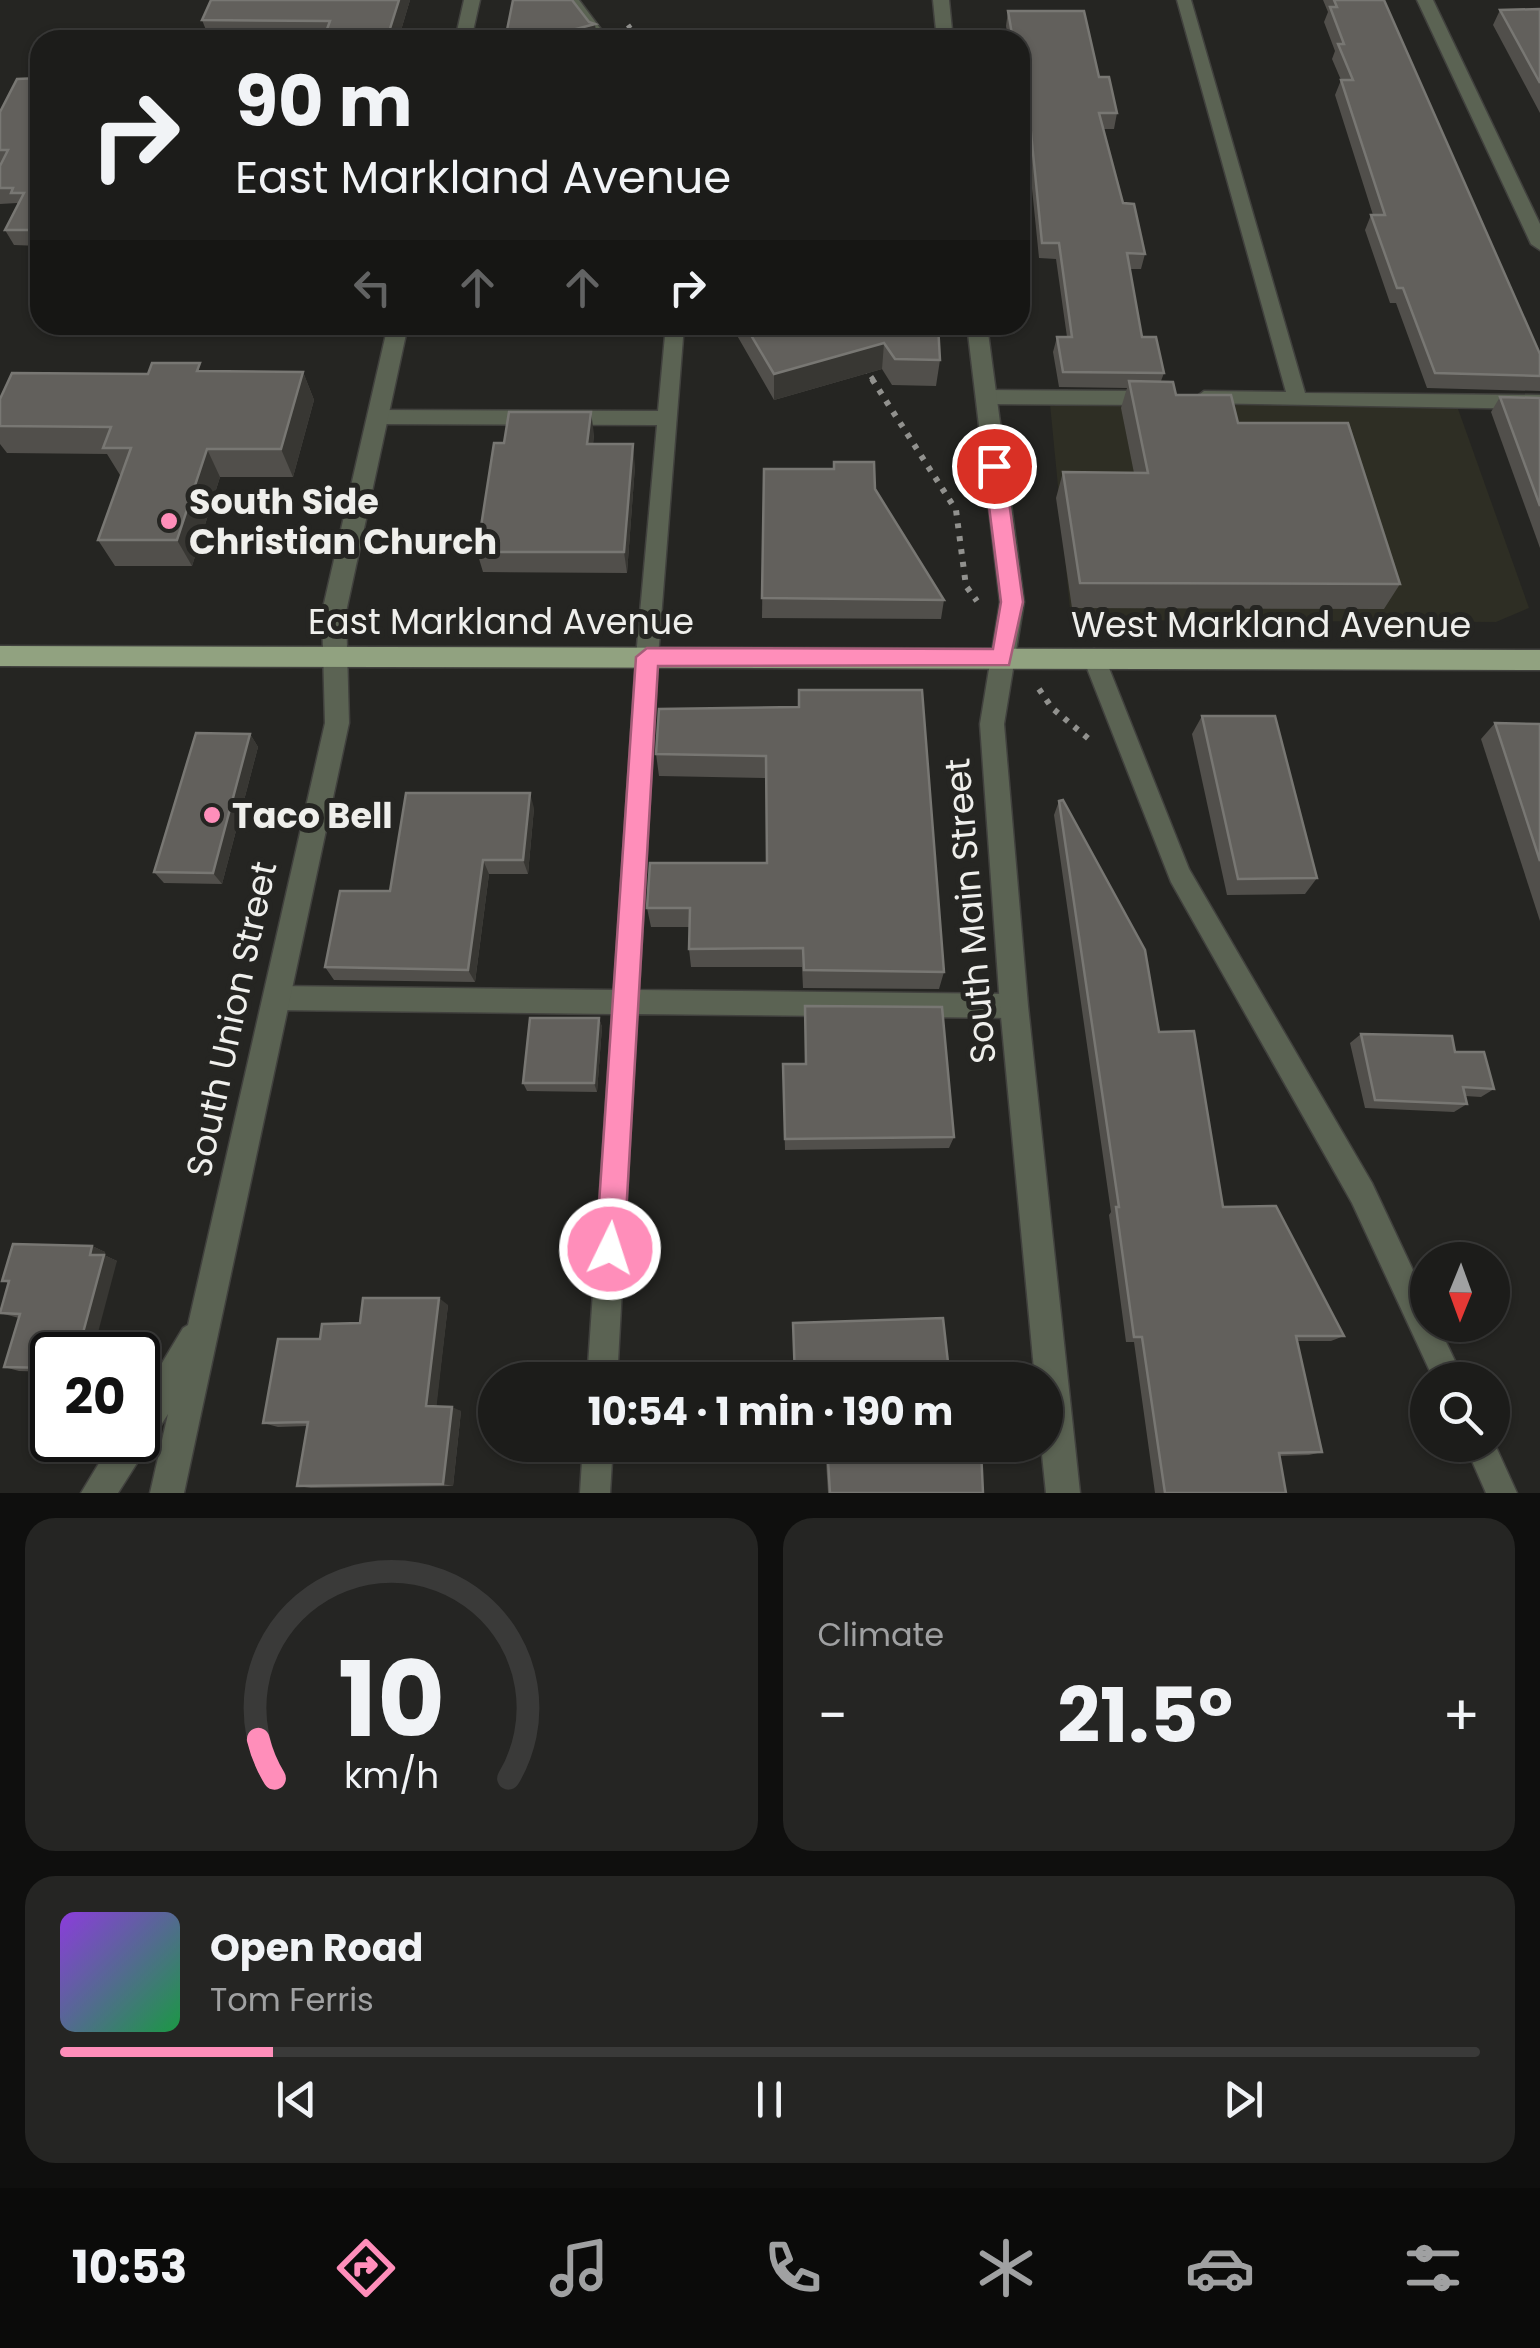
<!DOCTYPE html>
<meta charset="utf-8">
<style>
:root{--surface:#1c1c1a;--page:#252523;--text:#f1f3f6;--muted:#a0a1a2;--line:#3a3a39;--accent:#ff8eba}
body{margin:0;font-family:Poppins,sans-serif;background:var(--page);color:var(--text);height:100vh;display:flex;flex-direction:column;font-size:38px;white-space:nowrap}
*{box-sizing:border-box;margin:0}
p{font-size:32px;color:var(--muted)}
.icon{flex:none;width:55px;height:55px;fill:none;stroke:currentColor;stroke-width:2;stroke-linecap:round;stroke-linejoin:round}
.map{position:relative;height:1493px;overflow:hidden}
.side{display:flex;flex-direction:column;gap:25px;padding:25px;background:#0f0f0e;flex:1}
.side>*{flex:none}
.guide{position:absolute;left:30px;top:30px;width:1000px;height:305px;border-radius:30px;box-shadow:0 2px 8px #0004,0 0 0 2px var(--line);background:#1c1c1a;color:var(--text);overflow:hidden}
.needle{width:65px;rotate:181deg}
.fabs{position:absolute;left:1410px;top:1242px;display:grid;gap:20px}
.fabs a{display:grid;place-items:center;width:100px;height:100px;border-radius:50%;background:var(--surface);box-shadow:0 2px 8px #0004,0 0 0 2px var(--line);font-size:50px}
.speed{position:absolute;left:30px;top:1332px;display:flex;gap:20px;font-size:50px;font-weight:700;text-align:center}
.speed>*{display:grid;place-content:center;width:130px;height:130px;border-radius:50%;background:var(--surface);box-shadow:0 2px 8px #0004,0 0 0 2px var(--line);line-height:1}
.speed .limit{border:5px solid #111;border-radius:15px;background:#fff;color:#111}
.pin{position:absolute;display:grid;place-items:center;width:85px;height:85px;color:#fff;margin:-42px;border:5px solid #fff;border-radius:50%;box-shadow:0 2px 10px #0007}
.me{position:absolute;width:110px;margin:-55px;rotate:4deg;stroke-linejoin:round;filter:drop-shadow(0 0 8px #0008)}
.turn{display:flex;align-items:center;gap:35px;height:210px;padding:0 40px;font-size:45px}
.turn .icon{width:130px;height:130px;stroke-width:2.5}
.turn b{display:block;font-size:70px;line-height:85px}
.lanes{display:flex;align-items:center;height:95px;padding:0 40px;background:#0003;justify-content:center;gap:50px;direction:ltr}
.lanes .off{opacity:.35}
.big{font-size:75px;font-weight:700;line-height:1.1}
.side .widget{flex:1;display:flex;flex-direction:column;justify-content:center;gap:15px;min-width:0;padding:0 35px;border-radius:30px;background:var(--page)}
.side .dial{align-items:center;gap:0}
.dial svg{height:260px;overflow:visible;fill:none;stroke:var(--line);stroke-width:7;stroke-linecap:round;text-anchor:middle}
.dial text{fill:var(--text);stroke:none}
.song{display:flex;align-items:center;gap:30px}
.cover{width:120px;height:120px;border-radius:15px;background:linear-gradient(135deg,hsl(270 70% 55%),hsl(140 70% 35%))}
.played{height:10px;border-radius:5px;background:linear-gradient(90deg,var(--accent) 15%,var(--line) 15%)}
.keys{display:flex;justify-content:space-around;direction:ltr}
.heat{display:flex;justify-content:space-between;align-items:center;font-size:55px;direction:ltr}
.side .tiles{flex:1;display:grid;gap:25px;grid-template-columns:1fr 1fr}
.widget:last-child{grid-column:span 2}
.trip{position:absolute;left:478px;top:1362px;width:585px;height:100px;border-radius:50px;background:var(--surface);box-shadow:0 2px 8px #0004,0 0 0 2px var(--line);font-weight:700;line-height:100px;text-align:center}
.dock{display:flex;height:160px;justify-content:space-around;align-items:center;background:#0b0b0a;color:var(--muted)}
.dock .icon{width:70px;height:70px}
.dock .on{color:var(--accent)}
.dock b{font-size:45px;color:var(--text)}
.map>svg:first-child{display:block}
</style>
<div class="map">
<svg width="1540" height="1493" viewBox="0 0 1540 1493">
<rect width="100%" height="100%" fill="#252522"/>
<polygon fill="#2e2e24" points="1050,404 1457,406 1529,608 1496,622 1071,620"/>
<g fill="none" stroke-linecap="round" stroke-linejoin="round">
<g stroke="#41413e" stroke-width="3">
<g id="service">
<polygon points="565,0 579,0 609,40 594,40"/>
<polygon points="1177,0 1191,0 1305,393 1540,395 1540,409 1197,403 1195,398 1204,391 1286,392"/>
<polygon points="666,325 684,325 658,657 639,990 1014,994 1023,997 1027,1006 1023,1015 1014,1018 637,1014 617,1380 587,1380 612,1014 276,1010 267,1006 263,998 267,990 276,986 614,990 636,657 657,425 377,424 368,417 377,410 658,411"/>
<polygon points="985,390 1152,391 1161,398 1152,405 985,404 976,397"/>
<polygon points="1094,649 1102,652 1105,658 1189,869 1372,1183 1428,1302 1428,1325 1438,1325 1464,1380 1434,1380 1352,1203 1171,882 1083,658 1086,652"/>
<polygon points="1492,1438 1517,1493 1486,1493 1465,1445 1492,1445"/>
<polygon points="583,1445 613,1445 610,1493 580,1493"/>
</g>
</g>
<g stroke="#41413e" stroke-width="3">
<g id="minor">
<polygon points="464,0 480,0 471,40 455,40"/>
<polygon points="933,0 949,0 953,40 937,40"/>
<polygon points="1417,0 1433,0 1540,224 1540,250 1531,244"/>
<polygon points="388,325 408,325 346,612 349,723 184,1493 150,1493 168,1414 118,1493 81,1493 113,1440 138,1440 138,1403 183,1328 188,1325 325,723 322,612"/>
<polygon points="967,325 987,325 1024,602 1004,724 1028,1006 1080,1493 1046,1493 1041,1445 1045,1445 1045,1380 1035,1380 1000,1006 980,724 1000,602"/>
</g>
</g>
<g stroke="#41413e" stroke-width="3">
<polygon id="primary" points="0,646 1540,650 1540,670 0,666"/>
</g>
<g stroke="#91918e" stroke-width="5" stroke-dasharray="4 5" stroke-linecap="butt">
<polyline points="628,25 639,40"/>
<polyline points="866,369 874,381"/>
</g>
<g stroke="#91918e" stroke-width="6" stroke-dasharray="5 8" stroke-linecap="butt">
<polyline points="872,379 956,510 966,586 977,601"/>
<polyline points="1039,689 1052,708 1090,740"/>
</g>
<use href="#service" fill="#5b6353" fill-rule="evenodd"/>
<use href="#minor" fill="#5b6353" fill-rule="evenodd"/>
<use href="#primary" fill="#91a280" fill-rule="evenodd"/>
</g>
<g fill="#514f4b">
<polygon points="410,0 399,37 400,40 210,40 202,20"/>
<polygon points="1323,0 1384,0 1540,354 1540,391 1427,388 1396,303 1390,303 1365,230 1371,215 1373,215 1335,95 1341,80 1332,59 1335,51 1324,22 1328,12"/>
<polygon points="1540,9 1540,113 1493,25 1500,10"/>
<polygon points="1008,11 1099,77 1117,113 1114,129 1103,129 1123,203 1145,254 1141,269 1130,269 1142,337 1164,373 1161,381 1176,395 1238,423 1400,584 1384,609 1072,608 1056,498 1063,472 1134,473 1121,408 1127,388 1059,387 1053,352 1057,337 1067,337 1056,259 1039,258 1026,129 1023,129 1020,113 1020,40 1008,40 1006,26"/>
<polygon points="40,78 40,246 14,245 5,230 18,205 17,203 0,204 0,112"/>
<polygon points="731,325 938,325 940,360 936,386 892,385 882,369 774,400"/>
<polygon points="204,371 303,372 314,400 293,477 220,477 192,566 115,566 98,540 121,475 120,475 107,454 7,453 0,444 0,399 148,374"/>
<polygon points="1500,397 1540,398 1540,548 1491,412"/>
<polygon points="594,434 593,444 635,466 627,573 483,572 477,552 504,443"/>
<polygon points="764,469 875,489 944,600 941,619 762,618"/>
<polygon points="799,690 944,972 939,989 803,988 802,967 691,967 689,949 690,927 651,927 647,908 767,863 766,778 659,776 656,754 798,707"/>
<polygon points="1202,716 1317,878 1305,894 1227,895 1192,734"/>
<polygon points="1495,723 1540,724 1540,921 1481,739"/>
<polygon points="250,734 258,747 222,884 164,883 154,872"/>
<polygon points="1059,801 1159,1032 1223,1207 1344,1336 1331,1341 1297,1341 1322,1452 1309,1455 1280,1456 1286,1493 1155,1493 1134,1342 1126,1342 1109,1215 1111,1212 1054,815"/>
<polygon points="534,808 528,874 489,874 475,982 334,980 325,967 390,891"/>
<polygon points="805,1006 954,1137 949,1148 785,1150 783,1077 805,1064"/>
<polygon points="599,1018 602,1027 597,1092 527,1091 523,1083"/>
<polygon points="1361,1034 1455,1052 1494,1089 1481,1097 1465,1096 1467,1104 1454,1112 1365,1108 1350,1043"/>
<polygon points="92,1246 105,1252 104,1255 117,1261 52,1355 52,1372 19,1371 4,1367 19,1318 0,1313 9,1283 2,1281"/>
<polygon points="448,1305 436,1406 461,1411 453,1486 311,1488 297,1486 307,1426 278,1427 263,1423 320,1339 360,1323"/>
<polygon points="825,1445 956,1445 957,1449 983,1493 828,1493"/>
</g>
<g fill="#383733">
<polygon points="399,0 410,0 399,37 400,40 390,40 388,35"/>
<polygon points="595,24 597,40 574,40 576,29"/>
<polygon points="884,343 882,369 774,400 774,374"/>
<polygon points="303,372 314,400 293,477 281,449"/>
<polygon points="591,412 594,434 591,465 587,444"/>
<polygon points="633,444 635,466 627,573 624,552"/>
<polygon points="207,449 220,477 192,566 177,540"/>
<polygon points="250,734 258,747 222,884 213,873"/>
<polygon points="530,793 534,808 528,874 523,860"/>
<polygon points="483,860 489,874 475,982 468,970"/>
<polygon points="599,1018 602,1027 597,1092 594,1083"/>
<polygon points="92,1246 105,1252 102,1260 90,1255"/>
<polygon points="104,1255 117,1261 92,1355 77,1355"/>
<polygon points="439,1298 448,1305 436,1411 426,1406"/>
<polygon points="452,1407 461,1411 453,1486 443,1484"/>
</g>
<g fill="#62605c" stroke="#787773" stroke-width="2.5">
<polygon points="211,0 399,0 388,35 399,35 397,40 323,40 330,21 202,20"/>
<polygon points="513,0 572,0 589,22 595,24 576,29 574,40 505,40"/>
<polygon points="1334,0 1384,0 1540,354 1540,376 1435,373 1403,288 1397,288 1371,215 1385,215 1341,80 1353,80 1338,44 1344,44 1330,7 1337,7"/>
<polygon points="1540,9 1540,83 1500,10"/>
<polygon points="1008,11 1084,11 1099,77 1109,77 1117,113 1099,113 1123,203 1134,204 1145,254 1127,253 1142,337 1156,337 1164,373 1063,372 1057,337 1072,337 1059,243 1042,243 1029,113 1025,113 1020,82 1020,40 1013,40"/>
<polygon points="40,78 40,230 5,230 24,193 11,193 13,188 0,188 0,166 8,150 0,150 0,112 17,79"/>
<polygon points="745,325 938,325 940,360 895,359 884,343 774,374"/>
<polygon points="152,363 200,363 197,371 303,372 281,449 207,449 177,540 98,540 131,448 103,448 111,427 0,426 0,399 12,373 148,374"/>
<polygon points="1129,381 1173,382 1176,395 1231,395 1238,423 1348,423 1400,584 1080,583 1063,472 1148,473"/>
<polygon points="1500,397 1540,398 1540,506"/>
<polygon points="509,412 591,412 587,444 633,444 624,552 477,552 494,443 504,443"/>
<polygon points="834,462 874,462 875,489 944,600 762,598 764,469 834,469"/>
<polygon points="799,690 922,690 944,972 804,970 803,948 689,949 690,908 647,908 650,863 767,863 766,756 656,754 659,709 799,707"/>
<polygon points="1202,716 1275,716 1317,878 1238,879"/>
<polygon points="1495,723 1540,724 1540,861"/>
<polygon points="196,733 250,734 213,873 154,872"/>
<polygon points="406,793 530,793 523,860 483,860 468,970 325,967 340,891 390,891"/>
<polygon points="1063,800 1145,950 1159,1032 1194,1031 1223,1207 1276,1206 1344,1336 1296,1336 1322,1452 1279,1453 1286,1493 1165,1493 1142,1337 1134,1337 1116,1207 1119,1207 1059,801"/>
<polygon points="805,1006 942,1007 954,1137 785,1139 783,1064 806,1064"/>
<polygon points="530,1018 599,1018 594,1083 523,1083"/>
<polygon points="1361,1034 1452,1036 1455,1052 1484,1052 1494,1089 1463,1087 1467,1104 1375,1100"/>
<polygon points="13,1244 92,1246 90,1255 104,1255 77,1355 52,1355 52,1368 4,1367 20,1314 0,1313 9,1281 2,1281"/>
<polygon points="363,1298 439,1298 426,1406 452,1407 443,1484 297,1486 308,1422 263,1423 278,1339 320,1339 322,1324 360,1323"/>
<polygon points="943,1318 950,1380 773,1380 795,1378 793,1323"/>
<polygon points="827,1445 956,1445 957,1449 981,1450 983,1493 830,1493"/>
</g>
<polygon fill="#ff8eba" stroke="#a65c79" stroke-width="2.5" points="994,458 1004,466 1023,602 1009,665 658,666 624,1249 620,1259 610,1263 600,1259 596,1249 636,657 647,648 993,649 1001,602 984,466"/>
<g fill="#ff8eba" stroke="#252522" stroke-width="4">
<circle cx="169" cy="521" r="10"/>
<circle cx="212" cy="815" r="10"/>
</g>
<g text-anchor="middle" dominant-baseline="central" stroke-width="10" stroke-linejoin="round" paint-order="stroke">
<g font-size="35" font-weight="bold" fill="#efefec" stroke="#252522" text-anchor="start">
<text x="189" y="501">South Side<tspan x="189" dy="40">Christian Church</tspan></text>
<text x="232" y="815">Taco Bell</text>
</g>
<g font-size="35" fill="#efefec" stroke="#252522">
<text x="501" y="621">East Markland Avenue</text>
<text x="1271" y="624">West Markland Avenue</text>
<text transform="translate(970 911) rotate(-95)">South Main Street</text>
<text transform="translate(231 1019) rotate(-78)">South Union Street</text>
</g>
</g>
</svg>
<div class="fabs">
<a><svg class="needle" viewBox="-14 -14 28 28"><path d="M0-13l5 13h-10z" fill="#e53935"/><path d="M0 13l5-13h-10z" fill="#a0a1a2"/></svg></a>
<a><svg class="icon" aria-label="search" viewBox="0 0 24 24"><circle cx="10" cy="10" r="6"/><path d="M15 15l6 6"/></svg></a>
</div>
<div class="speed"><div class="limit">20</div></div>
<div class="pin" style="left:994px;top:466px;background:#d93025"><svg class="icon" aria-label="arrive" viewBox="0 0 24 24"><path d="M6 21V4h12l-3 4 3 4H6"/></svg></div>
<svg class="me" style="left:610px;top:1249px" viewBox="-20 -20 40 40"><circle r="17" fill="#ff8eba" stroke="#fff" stroke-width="3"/><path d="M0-11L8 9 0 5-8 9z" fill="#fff"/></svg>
<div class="trip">10:54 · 1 min · 190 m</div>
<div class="guide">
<div class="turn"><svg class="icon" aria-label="right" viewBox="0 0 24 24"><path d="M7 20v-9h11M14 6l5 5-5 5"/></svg><div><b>90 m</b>East Markland Avenue</div></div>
<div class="lanes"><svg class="icon off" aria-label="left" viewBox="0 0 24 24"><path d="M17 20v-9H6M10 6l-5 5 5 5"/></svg><svg class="icon off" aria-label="ahead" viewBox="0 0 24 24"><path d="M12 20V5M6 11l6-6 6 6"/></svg><svg class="icon off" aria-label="ahead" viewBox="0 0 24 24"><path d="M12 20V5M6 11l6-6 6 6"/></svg><svg class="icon" aria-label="right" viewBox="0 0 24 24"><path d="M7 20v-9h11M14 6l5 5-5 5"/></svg></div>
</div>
</div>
<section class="side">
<div class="tiles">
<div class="widget dial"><svg viewBox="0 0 100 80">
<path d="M14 69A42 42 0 1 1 86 69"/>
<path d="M14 69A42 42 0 0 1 9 57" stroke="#ff8eba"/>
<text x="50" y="56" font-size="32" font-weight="700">10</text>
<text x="50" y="72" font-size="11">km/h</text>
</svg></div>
<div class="widget"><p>Climate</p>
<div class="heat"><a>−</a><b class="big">21.5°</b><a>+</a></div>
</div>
<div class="widget">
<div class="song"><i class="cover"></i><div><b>Open Road</b><p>Tom Ferris</p></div></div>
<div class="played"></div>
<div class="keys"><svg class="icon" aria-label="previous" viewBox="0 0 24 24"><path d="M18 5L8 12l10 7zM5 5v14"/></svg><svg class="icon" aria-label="pause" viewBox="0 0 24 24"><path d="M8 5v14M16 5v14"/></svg><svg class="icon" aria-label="next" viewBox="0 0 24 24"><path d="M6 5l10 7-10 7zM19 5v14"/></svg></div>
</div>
</div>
</section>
<nav class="dock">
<b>10:53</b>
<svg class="icon on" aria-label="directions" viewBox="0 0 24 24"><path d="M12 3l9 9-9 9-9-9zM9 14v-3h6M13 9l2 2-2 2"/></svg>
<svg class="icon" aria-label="music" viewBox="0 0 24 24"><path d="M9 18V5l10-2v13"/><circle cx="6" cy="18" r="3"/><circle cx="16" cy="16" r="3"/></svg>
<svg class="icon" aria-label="phone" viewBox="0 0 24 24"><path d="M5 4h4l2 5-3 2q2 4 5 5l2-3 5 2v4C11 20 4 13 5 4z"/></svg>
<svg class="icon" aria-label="climate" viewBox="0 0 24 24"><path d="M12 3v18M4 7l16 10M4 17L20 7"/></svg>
<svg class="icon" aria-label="car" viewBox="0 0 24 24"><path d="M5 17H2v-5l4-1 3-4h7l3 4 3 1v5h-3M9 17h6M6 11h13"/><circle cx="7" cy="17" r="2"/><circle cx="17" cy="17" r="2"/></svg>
<svg class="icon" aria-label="filters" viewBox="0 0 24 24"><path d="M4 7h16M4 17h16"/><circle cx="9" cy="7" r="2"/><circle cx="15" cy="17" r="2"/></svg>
</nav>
